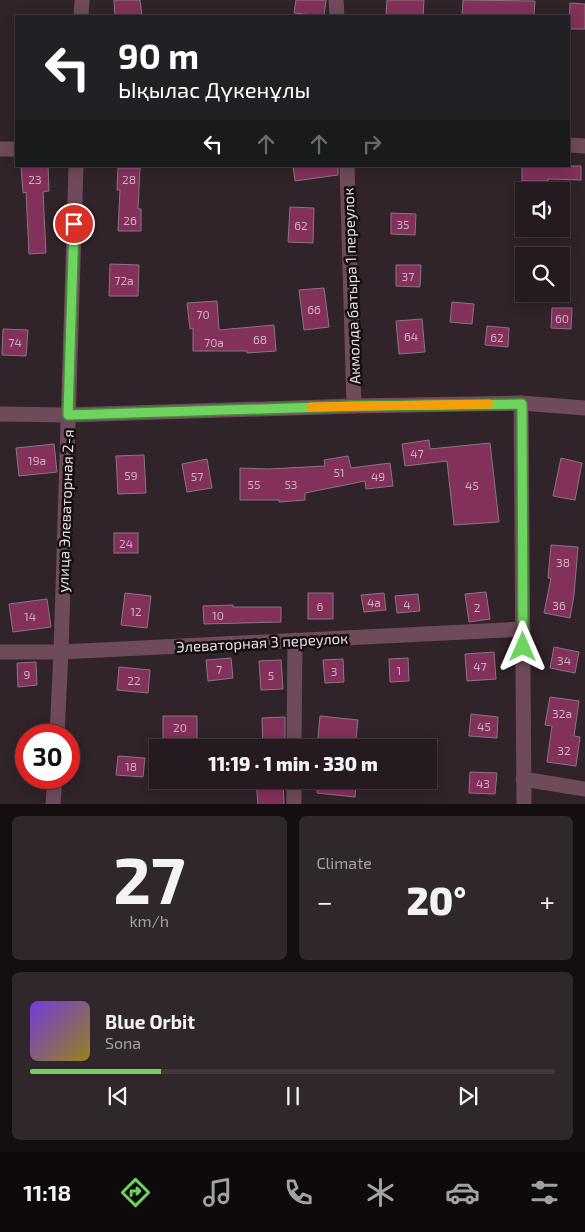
<!DOCTYPE html>
<meta charset="utf-8">
<style>
:root{--surface:#241a1f;--page:#30272c;--text:#f1f3f6;--muted:#a3a1a4;--line:#41383d;--accent:#6fd35f}
body{margin:0;font-family:"Exo 2",sans-serif;background:var(--page);color:var(--text);height:100vh;display:flex;flex-direction:column;font-size:19px;white-space:nowrap}
*{box-sizing:border-box;margin:0}
p{font-size:16px;color:var(--muted)}
.icon{flex:none;width:28px;height:28px;fill:none;stroke:currentColor;stroke-width:2;stroke-linecap:round;stroke-linejoin:round}
.map{position:relative;height:804px;overflow:hidden}
.details{display:flex;flex-direction:column;gap:12px;padding:12px;background:#140e11;flex:1}
.details>*{flex:none}
.top-card{position:absolute;left:15px;top:15px;width:555px;height:152px;border-radius:0px;box-shadow:0 2px 12px #0003,0 0 0 1px var(--line);background:#202124;color:#fff;overflow:hidden}
.fabs{position:absolute;left:515px;top:182px;display:grid;gap:10px}
.fabs a{display:grid;place-items:center;width:55px;height:55px;border-radius:0px;background:var(--surface);box-shadow:0 2px 12px #0003,0 0 0 1px var(--line);font-size:25px}
.speed{position:absolute;left:15px;top:724px;display:flex;gap:10px;font-size:25px;font-weight:700;text-align:center}
.speed>*{display:grid;place-content:center;width:65px;height:65px;border-radius:50%;background:var(--surface);box-shadow:0 2px 12px #0003,0 0 0 1px var(--line);line-height:1}
.speed .limit{border:8px solid #d22;background:#fff;color:#111}
.pin{position:absolute;display:grid;place-items:center;width:42px;height:42px;color:#fff;margin:-21px;border:2px solid #fff;border-radius:50%;box-shadow:0 1px 5px #0007}
.me{position:absolute;width:55px;margin:-28px;rotate:0deg;stroke-linejoin:round;filter:drop-shadow(0 0 4px #0008)}
.turn{display:flex;align-items:center;gap:18px;height:105px;padding:0 20px;font-size:22px}
.turn .icon{width:65px;height:65px;stroke-width:2.5}
.turn b{display:block;font-size:35px;line-height:42px}
.lanes{display:flex;align-items:center;height:48px;padding:0 20px;background:#0003;justify-content:center;gap:25px;direction:ltr}
.lanes .off{opacity:.35}
.big{font-size:38px;font-weight:800;line-height:1.1}
.details .card{flex:1;display:flex;flex-direction:column;justify-content:center;gap:8px;min-width:0;padding:0 18px;border-radius:8px;background:var(--page)}
.details .dial{align-items:center;gap:0}
.dial b{font-size:65px;line-height:1}
.song{display:flex;align-items:center;gap:15px}
.cover{width:60px;height:60px;border-radius:8px;background:linear-gradient(135deg,hsl(260 70% 55%),hsl(50 70% 35%))}
.played{height:5px;border-radius:2px;background:linear-gradient(90deg,var(--accent) 25%,var(--line) 25%)}
.keys{display:flex;justify-content:space-around;direction:ltr}
.heat{display:flex;justify-content:space-between;align-items:center;font-size:28px;direction:ltr}
.details .tiles{flex:1;display:grid;gap:12px;grid-template-columns:1fr 1fr}
.card:last-child{grid-column:span 2}
.trip{position:absolute;left:149px;top:739px;width:288px;height:50px;border-radius:0px;background:var(--surface);box-shadow:0 2px 12px #0003,0 0 0 1px var(--line);font-weight:800;line-height:50px;text-align:center}
.tabs{display:flex;height:80px;justify-content:space-around;align-items:center;background:#0e0a0c;color:var(--muted)}
.tabs .icon{width:35px;height:35px}
.tabs .active{color:var(--accent)}
.tabs b{font-size:22px;color:var(--text)}
.map>svg:first-child{display:block}
</style>
<div class="map">
<svg width="585" height="805" viewBox="0 0 585 805">
<rect width="100%" height="100%" fill="#302329"/>
<g fill="#83305b" stroke="#88777e">
<polygon points="114,0 140,0 142,16 115,16"/>
<polygon points="296,0 326,0 324,16 294,13"/>
<polygon points="387,0 424,0 423,16 386,16"/>
<polygon points="463,0 535,1 534,16 462,15"/>
<polygon points="570,3 585,4 585,29 569,29"/>
<polygon points="21,166 48,166 49,191 43,192 46,253 29,254 26,192 23,193"/>
<polygon points="293,166 338,166 338,175 295,181"/>
<polygon points="522,166 581,166 581,180 548,179 548,181 522,181"/>
<polygon points="118,168 140,168 138,209 141,209 141,231 118,231 120,190 117,190"/>
<polygon points="290,207 314,208 313,243 288,242"/>
<polygon points="391,213 416,214 415,235 391,234"/>
<polygon points="110,264 139,265 138,296 109,296"/>
<polygon points="396,265 421,265 420,287 396,286"/>
<polygon points="324,288 329,327 304,330 299,290"/>
<polygon points="217,301 219,330 274,325 276,351 247,353 247,351 193,351 193,328 190,329 187,303"/>
<polygon points="452,302 474,304 472,324 450,322"/>
<polygon points="552,308 572,308 571,329 551,328"/>
<polygon points="422,319 425,352 399,354 396,321"/>
<polygon points="487,326 509,328 508,347 485,345"/>
<polygon points="3,329 28,330 26,356 2,355"/>
<polygon points="429,440 430,449 490,443 499,522 454,525 447,461 405,466 402,444"/>
<polygon points="54,444 57,472 19,476 16,448"/>
<polygon points="144,455 146,493 118,494 116,456"/>
<polygon points="348,456 351,468 390,463 393,486 366,489 365,481 305,493 305,500 279,502 279,500 240,500 240,468 268,469 325,466 324,460"/>
<polygon points="561,458 582,463 575,500 553,496"/>
<polygon points="207,459 212,488 187,492 182,464"/>
<rect x="114" y="533" width="24" height="20"/>
<polygon points="551,545 578,547 574,595 570,618 544,613 551,578 548,578"/>
<polygon points="486,592 490,619 469,622 465,594"/>
<polygon points="125,593 151,596 147,628 121,625"/>
<rect x="308" y="593" width="25" height="26"/>
<polygon points="384,593 386,610 364,612 361,595"/>
<polygon points="418,594 420,611 397,613 395,596"/>
<polygon points="47,599 51,627 13,632 9,604"/>
<polygon points="233,605 233,607 281,607 281,622 204,624 203,606"/>
<polygon points="554,647 579,652 575,673 550,668"/>
<polygon points="494,652 496,679 467,681 465,654"/>
<polygon points="231,658 233,678 208,681 206,660"/>
<polygon points="408,658 409,681 390,682 389,659"/>
<polygon points="343,659 344,682 325,683 323,660"/>
<polygon points="281,660 283,689 261,690 259,661"/>
<polygon points="36,662 37,685 18,687 17,663"/>
<polygon points="119,667 150,670 148,693 117,690"/>
<polygon points="550,697 579,701 574,736 580,737 576,766 547,762 552,726 545,725"/>
<polygon points="471,714 498,717 497,738 469,736"/>
<rect x="163" y="716" width="34" height="23"/>
<polygon points="320,716 358,720 355,748 317,748"/>
<polygon points="285,717 285,746 263,748 262,718"/>
<polygon points="118,756 145,758 143,777 116,775"/>
<polygon points="470,772 497,773 495,794 469,793"/>
<polygon points="256,780 283,780 284,805 258,805"/>
<polygon points="318,780 356,780 355,797 317,793"/>
</g>
<g fill="none" stroke-linecap="round" stroke-linejoin="round">
<g stroke="#6f4a5b" stroke-width="15">
<polyline points="336,0 337,16"/>
<polyline points="81,16 82,0"/>
<polyline points="569,145 585,146"/>
<polyline points="0,149 16,149"/>
<polyline points="347,166 354,406"/>
<polyline points="521,403 524,805"/>
<polyline points="0,414 68,415 354,406 521,403 585,408"/>
<polyline points="0,652 61,652 523,629"/>
<polyline points="57,735 61,652 76,166"/>
<polyline points="294,748 295,640"/>
<polyline points="523,779 585,789"/>
<polyline points="53,805 55,778"/>
<polyline points="294,805 294,780"/>
</g>
</g>
<g fill="none" stroke-linecap="round" stroke-linejoin="round">
<g stroke="#48893e" stroke-width="12">
<polyline id="route" points="74,224 68,415 354,406 522,404 523,647"/>
</g>
<use href="#route" stroke="#6fd35f" stroke-width="9"/>
<polyline stroke="#f59e0b" stroke-width="9" points="311,407 489,404"/>
</g>
<g text-anchor="middle" dominant-baseline="central" stroke-width="5" stroke-linejoin="round" paint-order="stroke">
<g font-size="12" fill="#ccb1bf">
<text x="35" y="179">23</text>
<text x="129" y="179">28</text>
<text x="130" y="220">26</text>
<text x="403" y="224">35</text>
<text x="301" y="225">62</text>
<text x="408" y="276">37</text>
<text x="124" y="280">72а</text>
<text x="314" y="309">66</text>
<text x="203" y="314">70</text>
<text x="562" y="318">60</text>
<text x="411" y="336">64</text>
<text x="497" y="337">62</text>
<text x="260" y="339">68</text>
<text x="15" y="342">74</text>
<text x="214" y="342">70а</text>
<text x="417" y="453">47</text>
<text x="37" y="460">19а</text>
<text x="339" y="472">51</text>
<text x="131" y="475">59</text>
<text x="197" y="476">57</text>
<text x="378" y="476">49</text>
<text x="254" y="484">55</text>
<text x="291" y="484">53</text>
<text x="472" y="485">45</text>
<text x="126" y="543">24</text>
<text x="563" y="562">38</text>
<text x="374" y="602">4а</text>
<text x="407" y="604">4</text>
<text x="559" y="605">36</text>
<text x="320" y="606">6</text>
<text x="477" y="607">2</text>
<text x="136" y="611">12</text>
<text x="218" y="615">10</text>
<text x="30" y="616">14</text>
<text x="564" y="660">34</text>
<text x="480" y="666">47</text>
<text x="219" y="669">7</text>
<text x="399" y="670">1</text>
<text x="334" y="671">3</text>
<text x="27" y="674">9</text>
<text x="271" y="675">5</text>
<text x="134" y="680">22</text>
<text x="562" y="713">32а</text>
<text x="484" y="726">45</text>
<text x="180" y="727">20</text>
<text x="564" y="750">32</text>
<text x="131" y="766">18</text>
<text x="483" y="783">43</text>
</g>
<g font-size="15" fill="#e5dce0" stroke="#140e11">
<text transform="translate(351 286) rotate(-92)">Акмолда батыра 1 переулок</text>
<text transform="translate(65 511) rotate(-88)">улица Элеваторная 2-я</text>
<text transform="translate(262 642) rotate(-3)">Элеваторная 3 переулок</text>
</g>
</g>
</svg>
<div class="fabs">
<a><svg class="icon" aria-label="sound" viewBox="0 0 24 24"><path d="M4 9h4l5-4v14l-5-4H4zM17 9q2 3 0 6"/></svg></a>
<a><svg class="icon" aria-label="search" viewBox="0 0 24 24"><circle cx="10" cy="10" r="6"/><path d="M15 15l6 6"/></svg></a>
</div>
<div class="speed"><div class="limit">30</div></div>
<div class="pin" style="left:74px;top:224px;background:#d93025"><svg class="icon" aria-label="arrive" viewBox="0 0 24 24"><path d="M6 21V4h12l-3 4 3 4H6"/></svg></div>
<svg class="me" style="left:523px;top:647px" viewBox="-20 -20 40 40"><path d="M0-17L14 15 0 8-14 15z" fill="#6fd35f" stroke="#fff" stroke-width="4"/></svg>
<div class="trip">11:19 · 1 min · 330 m</div>
<div class="top-card">
<div class="turn"><svg class="icon" aria-label="left" viewBox="0 0 24 24"><path d="M17 20v-9H6M10 6l-5 5 5 5"/></svg><div><b>90 m</b>Ықылас Дүкенұлы</div></div>
<div class="lanes"><svg class="icon" aria-label="left" viewBox="0 0 24 24"><path d="M17 20v-9H6M10 6l-5 5 5 5"/></svg><svg class="icon off" aria-label="ahead" viewBox="0 0 24 24"><path d="M12 20V5M6 11l6-6 6 6"/></svg><svg class="icon off" aria-label="ahead" viewBox="0 0 24 24"><path d="M12 20V5M6 11l6-6 6 6"/></svg><svg class="icon off" aria-label="right" viewBox="0 0 24 24"><path d="M7 20v-9h11M14 6l5 5-5 5"/></svg></div>
</div>
</div>
<section class="details">
<div class="tiles">
<div class="card dial"><b>27</b><p>km/h</p></div>
<div class="card"><p>Climate</p>
<div class="heat"><a>−</a><b class="big">20°</b><a>+</a></div>
</div>
<div class="card">
<div class="song"><i class="cover"></i><div><b>Blue Orbit</b><p>Sona</p></div></div>
<div class="played"></div>
<div class="keys"><svg class="icon" aria-label="previous" viewBox="0 0 24 24"><path d="M18 5L8 12l10 7zM5 5v14"/></svg><svg class="icon" aria-label="pause" viewBox="0 0 24 24"><path d="M8 5v14M16 5v14"/></svg><svg class="icon" aria-label="next" viewBox="0 0 24 24"><path d="M6 5l10 7-10 7zM19 5v14"/></svg></div>
</div>
</div>
</section>
<nav class="tabs">
<b>11:18</b>
<svg class="icon active" aria-label="directions" viewBox="0 0 24 24"><path d="M12 3l9 9-9 9-9-9zM9 14v-3h6M13 9l2 2-2 2"/></svg>
<svg class="icon" aria-label="music" viewBox="0 0 24 24"><path d="M9 18V5l10-2v13"/><circle cx="6" cy="18" r="3"/><circle cx="16" cy="16" r="3"/></svg>
<svg class="icon" aria-label="phone" viewBox="0 0 24 24"><path d="M5 4h4l2 5-3 2q2 4 5 5l2-3 5 2v4C11 20 4 13 5 4z"/></svg>
<svg class="icon" aria-label="climate" viewBox="0 0 24 24"><path d="M12 3v18M4 7l16 10M4 17L20 7"/></svg>
<svg class="icon" aria-label="car" viewBox="0 0 24 24"><path d="M5 17H2v-5l4-1 3-4h7l3 4 3 1v5h-3M9 17h6M6 11h13"/><circle cx="7" cy="17" r="2"/><circle cx="17" cy="17" r="2"/></svg>
<svg class="icon" aria-label="filters" viewBox="0 0 24 24"><path d="M4 7h16M4 17h16"/><circle cx="9" cy="7" r="2"/><circle cx="15" cy="17" r="2"/></svg>
</nav>
